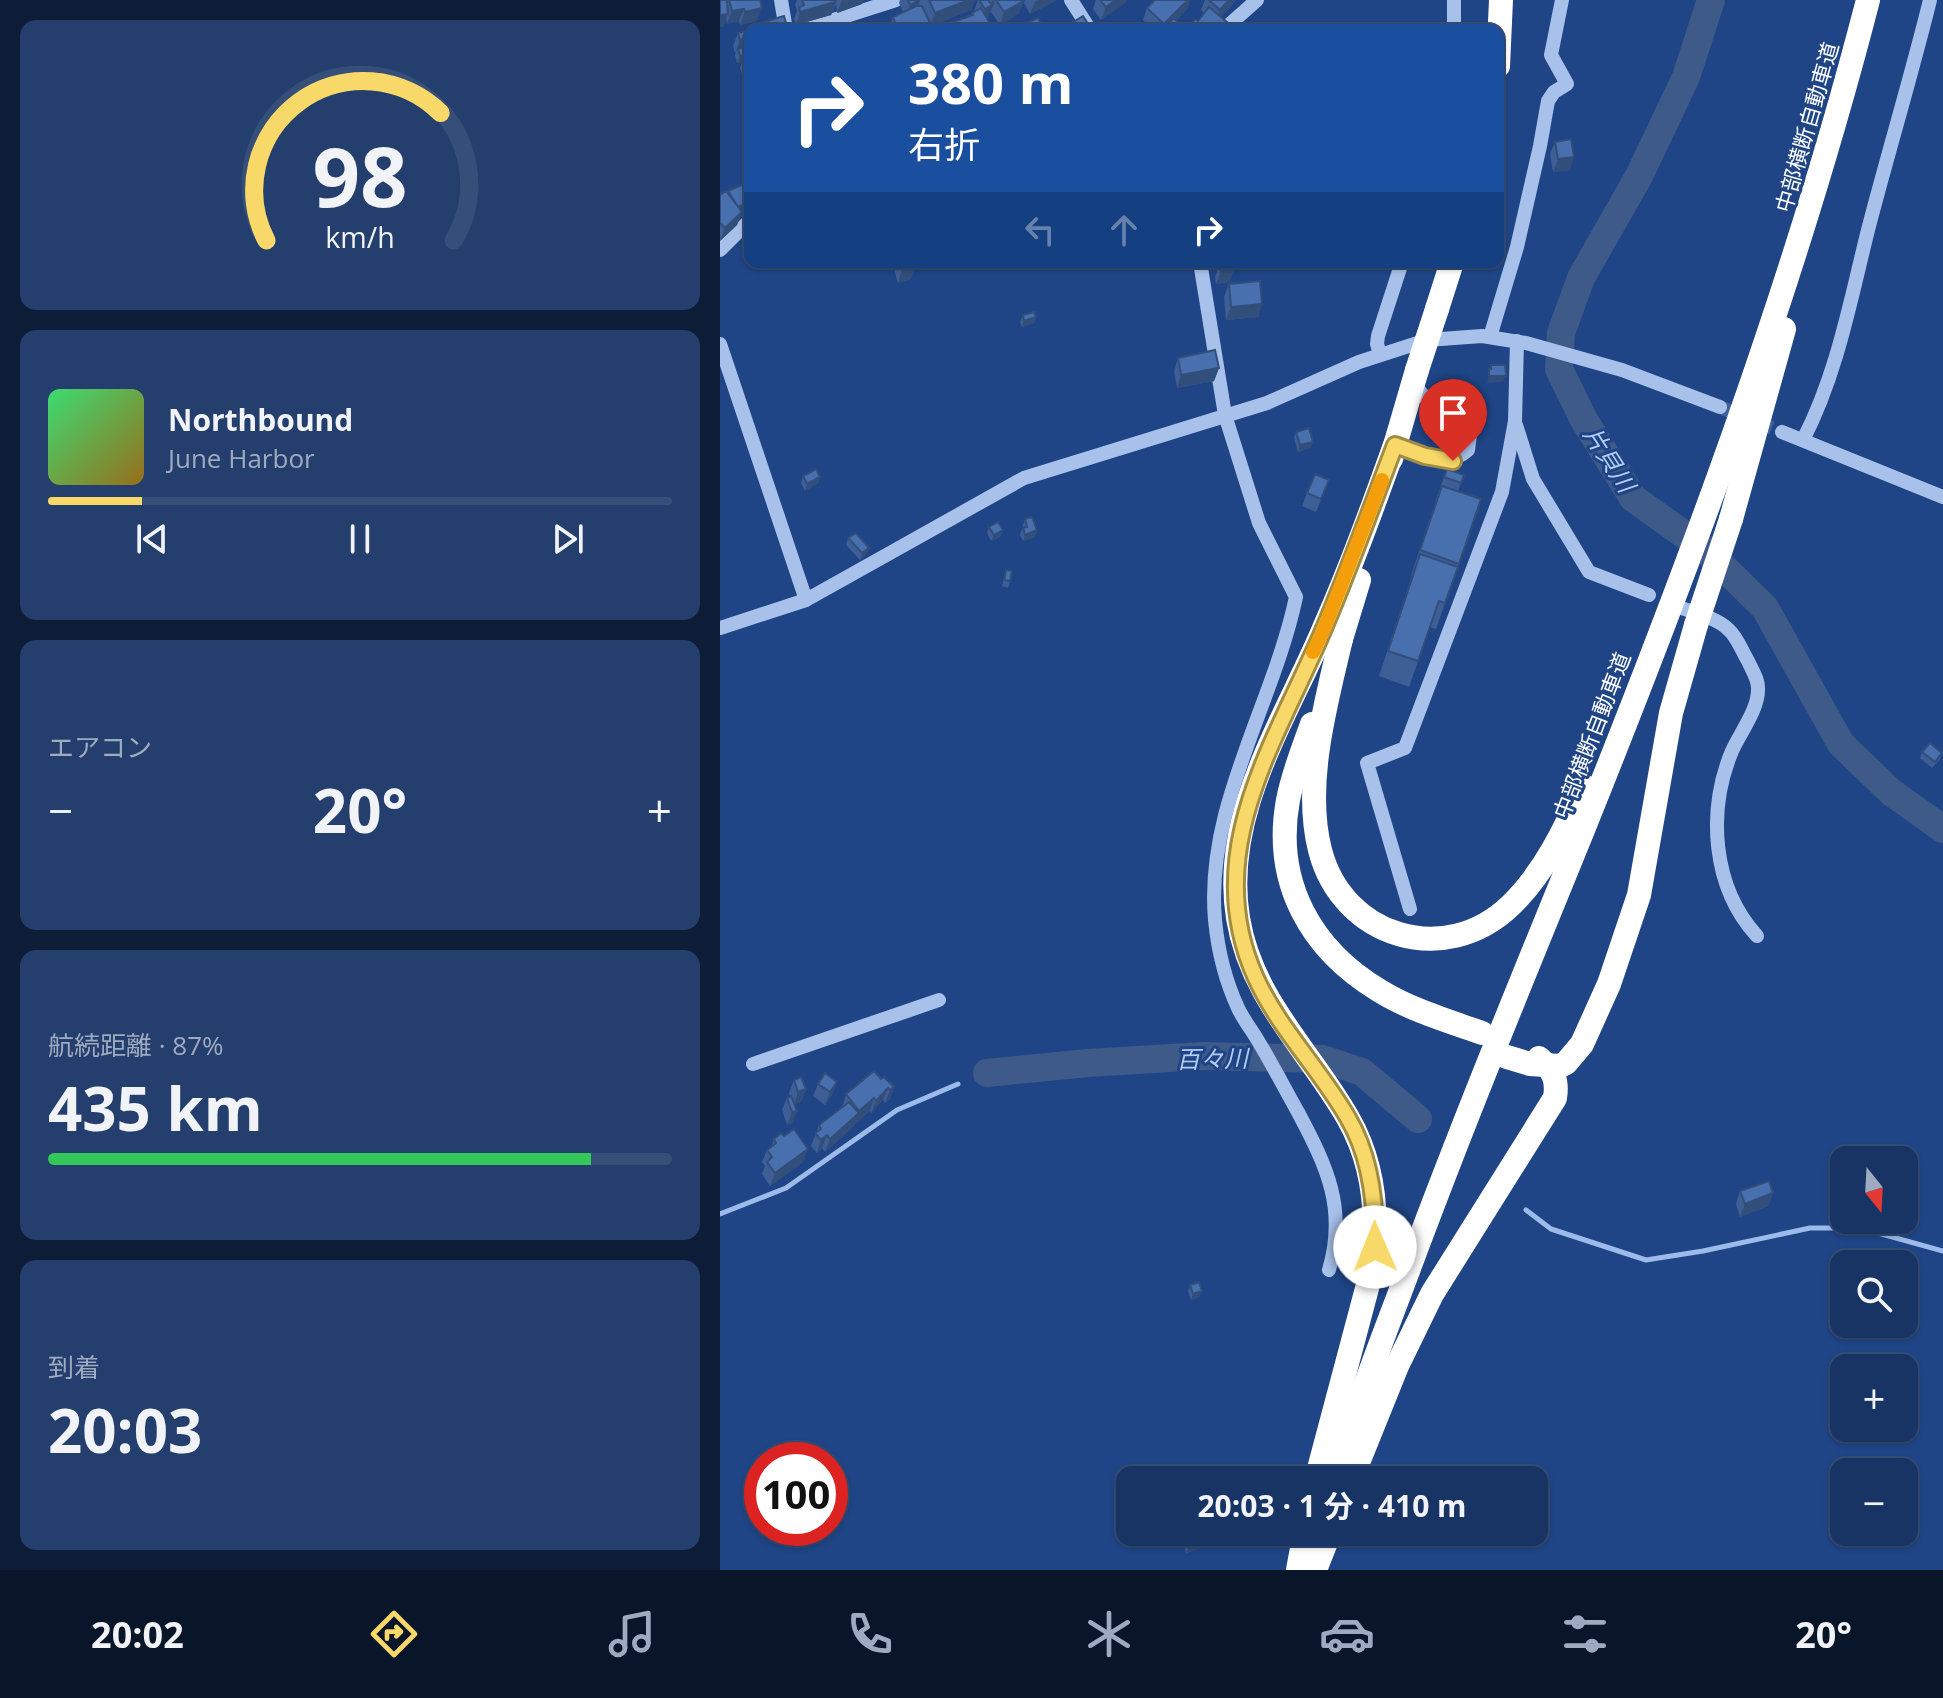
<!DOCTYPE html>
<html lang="ja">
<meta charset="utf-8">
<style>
:root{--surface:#173464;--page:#243f6d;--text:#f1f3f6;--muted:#9eaabf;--line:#364f78;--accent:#f8d868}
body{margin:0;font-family:"Open Sans","Noto Sans JP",sans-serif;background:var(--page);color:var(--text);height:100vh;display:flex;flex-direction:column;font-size:30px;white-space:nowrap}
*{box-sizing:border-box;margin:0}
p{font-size:26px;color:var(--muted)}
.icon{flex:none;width:44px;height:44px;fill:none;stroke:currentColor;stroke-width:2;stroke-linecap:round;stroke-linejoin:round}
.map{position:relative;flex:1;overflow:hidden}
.details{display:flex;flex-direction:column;gap:20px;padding:20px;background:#0d1d37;width:720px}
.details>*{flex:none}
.hud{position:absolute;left:24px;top:24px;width:760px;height:244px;border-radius:16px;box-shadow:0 2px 6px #0004,0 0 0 2px var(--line);background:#1a4fa0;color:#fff;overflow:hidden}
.needle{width:52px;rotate:162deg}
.tools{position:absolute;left:1110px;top:1146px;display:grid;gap:16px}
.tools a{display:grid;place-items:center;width:88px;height:88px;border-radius:16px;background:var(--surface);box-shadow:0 2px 6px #0004,0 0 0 2px var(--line);font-size:40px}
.speed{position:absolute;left:24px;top:1442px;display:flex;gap:16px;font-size:40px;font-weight:700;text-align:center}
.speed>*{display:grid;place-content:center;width:104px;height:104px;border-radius:50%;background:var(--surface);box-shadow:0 2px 6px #0004,0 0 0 2px var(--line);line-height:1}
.speed .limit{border:12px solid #d22;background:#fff;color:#111}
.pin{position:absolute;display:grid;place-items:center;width:68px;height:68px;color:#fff;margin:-82px -34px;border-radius:50% 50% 50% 0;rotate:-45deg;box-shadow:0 0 8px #0007}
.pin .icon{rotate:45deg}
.me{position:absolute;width:88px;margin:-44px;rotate:359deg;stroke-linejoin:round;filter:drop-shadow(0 0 6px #0008)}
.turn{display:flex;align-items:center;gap:28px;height:168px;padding:0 32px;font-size:36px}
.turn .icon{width:104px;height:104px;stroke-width:2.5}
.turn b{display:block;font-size:56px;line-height:68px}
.lanes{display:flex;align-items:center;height:76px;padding:0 32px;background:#0003;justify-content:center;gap:40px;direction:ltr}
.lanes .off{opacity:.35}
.big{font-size:60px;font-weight:700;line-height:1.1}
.details .widget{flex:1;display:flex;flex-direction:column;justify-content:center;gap:12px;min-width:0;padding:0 28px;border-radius:16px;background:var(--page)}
.details .dial{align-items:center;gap:0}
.dial svg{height:208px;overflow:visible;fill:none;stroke:var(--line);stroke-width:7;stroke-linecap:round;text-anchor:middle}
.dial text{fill:var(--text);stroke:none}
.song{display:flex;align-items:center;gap:24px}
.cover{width:96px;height:96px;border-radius:12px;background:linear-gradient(135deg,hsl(140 70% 55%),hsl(40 70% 35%))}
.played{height:8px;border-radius:4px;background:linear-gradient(90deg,var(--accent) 15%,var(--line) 15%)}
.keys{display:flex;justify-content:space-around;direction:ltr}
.heat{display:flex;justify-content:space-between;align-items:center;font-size:44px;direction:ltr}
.charge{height:12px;border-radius:6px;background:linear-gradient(90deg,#34c759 87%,var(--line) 0)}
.trip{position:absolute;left:396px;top:1466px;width:432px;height:80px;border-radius:16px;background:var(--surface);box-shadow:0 2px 6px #0004,0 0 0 2px var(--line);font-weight:700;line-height:80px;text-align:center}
.tab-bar{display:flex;height:128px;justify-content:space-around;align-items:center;background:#091528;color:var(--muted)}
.tab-bar .icon{width:56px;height:56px}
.tab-bar .current{color:var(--accent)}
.tab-bar b{font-size:36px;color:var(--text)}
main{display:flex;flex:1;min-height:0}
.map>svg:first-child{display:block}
</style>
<main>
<section class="details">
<div class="widget dial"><svg viewBox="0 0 100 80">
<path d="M14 69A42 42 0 1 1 86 69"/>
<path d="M14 69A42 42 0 0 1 81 20" stroke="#f8d868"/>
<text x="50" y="56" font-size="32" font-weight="700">98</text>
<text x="50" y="72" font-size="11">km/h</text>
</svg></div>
<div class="widget">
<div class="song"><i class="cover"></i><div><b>Northbound</b><p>June Harbor</p></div></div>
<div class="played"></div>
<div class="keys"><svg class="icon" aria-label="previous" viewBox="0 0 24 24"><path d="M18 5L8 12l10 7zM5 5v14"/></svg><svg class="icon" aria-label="pause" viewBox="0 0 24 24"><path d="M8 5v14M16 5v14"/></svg><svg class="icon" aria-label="next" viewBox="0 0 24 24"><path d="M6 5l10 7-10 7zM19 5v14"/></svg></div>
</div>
<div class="widget"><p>エアコン</p>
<div class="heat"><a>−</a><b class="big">20°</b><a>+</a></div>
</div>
<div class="widget"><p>航続距離 · 87%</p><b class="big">435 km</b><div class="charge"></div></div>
<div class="widget"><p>到着</p><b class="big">20:03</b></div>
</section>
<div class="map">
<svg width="1223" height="1570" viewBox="0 0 1223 1570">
<rect width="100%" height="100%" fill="#1f4586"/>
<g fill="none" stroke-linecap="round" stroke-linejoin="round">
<g stroke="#9cbbeb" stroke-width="5">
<polyline points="806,1210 831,1229 926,1260 983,1251 1090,1228 1140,1228 1223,1251"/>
<polyline points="0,1214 66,1188 177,1110 238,1084"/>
</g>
<g stroke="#3e5a89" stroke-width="28">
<polyline points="991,0 966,77 919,176 861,278 841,333 839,369 864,420 913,498 987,551 1045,608 1121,744 1171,792 1223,829"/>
<polyline points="267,1073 368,1063 484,1056 603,1059 642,1072 698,1119"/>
</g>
<polyline stroke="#416198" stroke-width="14" stroke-dasharray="14 7" stroke-linecap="butt" points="1000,407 1062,432"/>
<g stroke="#a8c1ea" stroke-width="14">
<polyline points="61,0 66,30"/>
<polyline points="351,0 370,30"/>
<polyline points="82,30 176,0"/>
<polyline points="515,30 510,24 537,0"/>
<polyline points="734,30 734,0"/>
<polyline points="0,250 30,220"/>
<path d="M480 262 505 415 539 523 576 597C553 706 485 806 495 920 498 951 505 980 518 1008 523 1019 531 1029 537 1039 552 1064 565 1089 579 1114 607 1167 627 1209 609 1270"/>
<polyline points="770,337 797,247 820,146 828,101 834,92 847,84 831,55 842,0"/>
<polyline points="0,344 86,600"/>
<polyline points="660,354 657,344 658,336 682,262"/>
<polyline points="796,425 813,479 869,572 929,595"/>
<polyline points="1062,432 1223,497"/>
<path d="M1083 440C1117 374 1130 302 1148 230 1168 153 1191 77 1210 0"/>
<path d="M675 445C699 454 727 470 748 450L751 427 746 417 710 403 694 385"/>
<path d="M959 607C975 613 997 618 1009 630 1017 637 1022 651 1028 661 1032 670 1039 680 1038 690 1038 710 1020 733 1012 751 987 811 992 887 1037 936"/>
<polyline points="0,628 86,600 304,478 547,403 639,362 707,340 762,336 806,343 902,370 1000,407"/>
<polyline points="690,909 647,763 685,748 782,492 795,421 797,341"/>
<polyline points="33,1064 219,1000"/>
</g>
<g stroke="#fff" stroke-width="24">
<polyline points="778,66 781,0"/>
<polyline points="717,309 732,262"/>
<polyline points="671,459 697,370"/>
<polyline points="1011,519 1064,329"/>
<path d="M621 639C606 703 583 784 600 850 622 937 725 969 791 905 824 873 846 828 864 786"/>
<polyline points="617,652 639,580"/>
<path d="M592 724C583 749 573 774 568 800 553 882 590 949 660 991 691 1010 728 1021 762 1033"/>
<polyline points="787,1057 810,1064 840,1066 846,1063 862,1044 889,984 919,895 951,713 976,625"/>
<path d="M596 1480 650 1277C659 1224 656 1167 628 1118 590 1051 531 999 518 918 501 813 566 719 605 626 631 567 653 506 675 445"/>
<path d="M614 1480C635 1409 662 1340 688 1271 743 1123 803 977 863 830 972 559 1075 283 1148 0"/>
<path d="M631 1480 677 1366 712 1294 835 1098C838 1079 833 1070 819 1058"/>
<polyline points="578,1570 585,1532"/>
<polyline points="595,1570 610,1532"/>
</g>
<g stroke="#fff" stroke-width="24">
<polyline points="697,370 717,309"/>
<polyline points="976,625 1011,519"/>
</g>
</g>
<g fill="#3e5f96">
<polygon points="0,0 40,0 37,21 20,25 19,21 7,24 6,19 3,27 0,27"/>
<polygon points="77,0 144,0 142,4 117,13 116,4 111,15 76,25 74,19 77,11 75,5"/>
<polygon points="180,0 255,0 251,10 211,26 211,30 168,30 173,17 183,12 179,3"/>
<polygon points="258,0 337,0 310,14 303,1 299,13 280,25 271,12 269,13 267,18 272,27 271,30 227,30 230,23 251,15 252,13 254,11"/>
<polygon points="376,0 407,0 406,2 381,20 373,9"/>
<polygon points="435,0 470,0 467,9 456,20 459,30 432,30 423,20 427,8"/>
<polygon points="485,0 516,0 501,17 504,30 467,30 468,27 478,21 484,13 481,10"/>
<polygon points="44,22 68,30 41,30"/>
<polygon points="18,33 30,34 30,40 28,46 30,48 30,85 26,86 20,68 22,62 17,63 15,55 16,53 15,53 13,46"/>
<polygon points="835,142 850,170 833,172 830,154"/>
<polygon points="8,191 29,213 20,217 17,225 0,241 0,195 7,194"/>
<polygon points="172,262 194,262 191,279 178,283"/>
<polygon points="500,264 514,269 509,282 496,284 495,277"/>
<polygon points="509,284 542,304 538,317 506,320 504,297"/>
<polygon points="303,315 316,317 314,323 302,327 300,322"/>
<polygon points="458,358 499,368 494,381 457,388 454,371"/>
<polygon points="576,432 593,442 590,448 578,452 574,438"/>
<polygon points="727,469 744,475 738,491 761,499 716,629 710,627 689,687 659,676 692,576 691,575 716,503 715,502"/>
<polygon points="83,476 100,477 98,483 85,491 81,483"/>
<polygon points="609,480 596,512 582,506 587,493"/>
<polygon points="305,519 317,530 315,537 303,541 300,535"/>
<polygon points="269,527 283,530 280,537 271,541 267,533"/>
<polygon points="128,538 147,554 140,560 126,545"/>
<polygon points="286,570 290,581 288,588 282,586"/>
<polygon points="1202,752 1222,753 1220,759 1212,768 1200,758"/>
<polygon points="161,1079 174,1087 170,1099 165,1103 163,1100 151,1113 150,1111 136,1123 134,1126 105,1152 102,1148 97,1153 91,1146 99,1125 122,1108 126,1094"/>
<polygon points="74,1080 86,1089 81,1102 74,1104 72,1123 67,1125 62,1110 67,1098 70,1096 69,1093"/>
<polygon points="117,1082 112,1095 105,1105 93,1096 98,1084"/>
<polygon points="54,1139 83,1162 50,1186 42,1174 45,1166 42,1162 47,1150 51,1147"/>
<polygon points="1020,1191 1053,1193 1048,1206 1020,1217 1016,1204"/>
<polygon points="470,1285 482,1291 479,1297 471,1300 468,1291"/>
<polygon points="465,1536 481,1548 466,1553 463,1542"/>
</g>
<g fill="#324e7a">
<polygon points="114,0 117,0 111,15 76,25 80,12"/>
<polygon points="122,0 144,0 142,4 117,13"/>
<polygon points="200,0 196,13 185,18 190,5"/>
<polygon points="249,0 255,0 251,10 210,26 215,13"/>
<polygon points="275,0 271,12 269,13 267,18 261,22 265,9 270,6 272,1"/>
<polygon points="318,0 337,0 310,14 315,2"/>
<polygon points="396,0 407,0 406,2 381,20 386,7"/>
<polygon points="468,0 470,0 467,9 447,29 444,27 443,30 442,30 444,24"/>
<polygon points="509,0 516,0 495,23 500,10"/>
<polygon points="304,1 299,13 280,25 284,12"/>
<polygon points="42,8 37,21 20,25 25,12"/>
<polygon points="24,9 19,21 7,24 12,11"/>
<polygon points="8,14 3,27 0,27 0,15"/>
<polygon points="30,37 26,50 18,49 15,53 20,40"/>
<polygon points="20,56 24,56 22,62 17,63"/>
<polygon points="30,74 30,85 26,86"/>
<polygon points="854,157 850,170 833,172 838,159"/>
<polygon points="30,201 29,213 20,217 17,225 0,241 5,228 18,207"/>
<polygon points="195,267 191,279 178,283 182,270"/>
<polygon points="514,269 509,282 496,284 501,271"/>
<polygon points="542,304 538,317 506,320 511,307"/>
<polygon points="316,317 314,323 302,327 304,321"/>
<polygon points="499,368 494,381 457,388 461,375"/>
<polygon points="769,376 786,376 783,382 767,383"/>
<polygon points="593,442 590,448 578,452 580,445"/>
<polygon points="100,477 98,483 85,491 87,484"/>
<polygon points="283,530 280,537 271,541 274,535"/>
<polygon points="317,530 315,537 303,541 305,535"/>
<polygon points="149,548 147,554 140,560 142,553"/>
<polygon points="117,1082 112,1095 105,1105 110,1092"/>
<polygon points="174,1087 170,1099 165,1103 170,1090"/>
<polygon points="168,1088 163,1100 151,1113 156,1101"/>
<polygon points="86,1089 81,1102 74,1105 78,1092"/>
<polygon points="154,1098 150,1111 136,1123 134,1126 105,1152 110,1139 138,1114 139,1111"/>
<polygon points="77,1111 72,1123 67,1125 72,1112"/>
<polygon points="107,1135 102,1148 97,1153 101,1140"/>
<polygon points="88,1149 83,1162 50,1186 55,1173"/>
<polygon points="1053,1193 1048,1206 1020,1217 1025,1204"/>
<polygon points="482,1291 479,1297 471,1300 473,1294"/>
<polygon points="483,1542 481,1548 466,1553 469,1547"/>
</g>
<g fill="#486fae" stroke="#324e7a" stroke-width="2">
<polygon points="0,0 7,0 8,14 0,15"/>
<polygon points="9,0 40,0 42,8 25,12 24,9 12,11"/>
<polygon points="82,0 115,0 115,2 80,12 79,7 84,5"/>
<polygon points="188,0 200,0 190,5"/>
<polygon points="209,0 249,0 215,13"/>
<polygon points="259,0 268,0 272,5 265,9"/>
<polygon points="276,0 303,0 304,1 284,12"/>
<polygon points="380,0 396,0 386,7"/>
<polygon points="435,0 468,0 444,24 427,8"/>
<polygon points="489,0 509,0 500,10"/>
<polygon points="196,6 202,6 212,27 204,30 178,30 173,17"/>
<polygon points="489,7 507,22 499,30 471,30 468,27 475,19 478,21"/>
<polygon points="261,8 272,27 264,30 233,30 230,23 253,15 252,13"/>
<polygon points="64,16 68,30 59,30 58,27 47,30 44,22"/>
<polygon points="363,16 372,30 338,30 338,29 344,25 345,27"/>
<polygon points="318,18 323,27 316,30 292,30 291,29"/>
<polygon points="454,18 459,24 457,26 460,29 447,30 444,27"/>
<polygon points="29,30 30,37 20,40 18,33"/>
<polygon points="29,45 30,54 20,56 18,49"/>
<polygon points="30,54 30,73 24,56"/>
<polygon points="851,139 854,157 838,159 835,142"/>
<polygon points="26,183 30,193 30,201 18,207 8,191"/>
<polygon points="6,191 22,212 5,228 0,223 0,195"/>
<polygon points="180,262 194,262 195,267 182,270"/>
<polygon points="513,262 514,269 501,271 500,264"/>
<polygon points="540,281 542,304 511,307 509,284"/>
<polygon points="314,312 316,317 304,321 303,315"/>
<polygon points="495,350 499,368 461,375 458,358"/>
<polygon points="771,365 785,365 786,376 769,376 769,369 771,369"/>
<polygon points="589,428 593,442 580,445 576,432"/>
<polygon points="96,469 100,477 87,484 83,476"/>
<polygon points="727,469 744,475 741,483 724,477"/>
<polygon points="595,474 609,480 601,499 587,493"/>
<polygon points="722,486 761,499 739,564 700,550"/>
<polygon points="312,517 317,530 305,535 303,528 307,527 305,519"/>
<polygon points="278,522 283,530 274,535 269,527"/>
<polygon points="136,533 149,548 142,553 128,538"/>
<polygon points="700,554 738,567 725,603 719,601 698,661 668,651"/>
<polygon points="286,570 292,571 290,581 284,580"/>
<polygon points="1210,743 1222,753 1215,762 1202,752"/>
<polygon points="154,1071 161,1079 164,1077 174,1087 170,1090 168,1088 156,1101 154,1098 139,1111 126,1094"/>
<polygon points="105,1073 117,1082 110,1092 98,1084"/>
<polygon points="81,1077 86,1089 78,1092 74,1080"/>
<polygon points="71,1096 77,1111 72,1112 67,1098"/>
<polygon points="129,1102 139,1113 110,1139 107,1135 101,1140 95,1133 101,1129 99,1125"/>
<polygon points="74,1129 88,1149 55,1173 47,1162 52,1157 47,1150 56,1143 54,1139 61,1133 64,1136"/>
<polygon points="1049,1181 1053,1193 1025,1204 1020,1191"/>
<polygon points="479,1282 482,1291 473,1294 470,1285"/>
<polygon points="476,1532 480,1532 483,1542 469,1547 465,1536"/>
</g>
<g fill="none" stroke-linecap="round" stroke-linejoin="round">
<g stroke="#a18c44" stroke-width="20">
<path id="route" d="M655 1247C656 1203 651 1157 628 1118 600 1069 558 1028 535 976 479 850 558 739 605 626 630 567 652 506 675 445L705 456 733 461"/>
</g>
<use href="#route" stroke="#f8d868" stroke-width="14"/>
<polyline stroke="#f59e0b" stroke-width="14" points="593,652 604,629 662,480"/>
</g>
<g text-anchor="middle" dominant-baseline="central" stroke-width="6" stroke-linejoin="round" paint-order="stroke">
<g font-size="22" fill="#fff" stroke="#1f4586">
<text transform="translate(1086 127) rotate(-74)">中部横断自動車道</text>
<text transform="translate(871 735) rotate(-69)">中部横断自動車道</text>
</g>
<g font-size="24" font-style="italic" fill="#b4ccf1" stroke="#1f4586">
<text transform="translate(890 459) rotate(57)">片貝川</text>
<text transform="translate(492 1058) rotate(-1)">百々川</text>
</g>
</g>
</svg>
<div class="tools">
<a><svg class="needle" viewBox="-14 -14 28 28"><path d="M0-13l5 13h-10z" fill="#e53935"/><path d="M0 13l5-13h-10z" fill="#9eaabf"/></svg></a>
<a><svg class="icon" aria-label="search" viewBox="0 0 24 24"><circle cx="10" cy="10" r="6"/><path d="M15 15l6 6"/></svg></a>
<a>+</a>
<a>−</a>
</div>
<div class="speed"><div class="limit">100</div></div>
<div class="pin" style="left:733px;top:461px;background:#d93025"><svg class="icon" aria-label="arrive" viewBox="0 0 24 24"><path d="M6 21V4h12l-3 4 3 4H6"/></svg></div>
<svg class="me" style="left:655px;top:1247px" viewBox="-20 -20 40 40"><circle r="19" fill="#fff"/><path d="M0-13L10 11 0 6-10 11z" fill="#f8d868"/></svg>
<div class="trip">20:03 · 1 分 · 410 m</div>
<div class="hud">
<div class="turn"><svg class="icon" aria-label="right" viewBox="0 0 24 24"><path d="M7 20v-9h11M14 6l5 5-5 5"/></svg><div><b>380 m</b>右折</div></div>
<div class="lanes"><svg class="icon off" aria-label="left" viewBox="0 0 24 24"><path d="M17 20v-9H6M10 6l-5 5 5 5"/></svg><svg class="icon off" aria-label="ahead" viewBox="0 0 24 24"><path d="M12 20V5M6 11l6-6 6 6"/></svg><svg class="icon" aria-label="right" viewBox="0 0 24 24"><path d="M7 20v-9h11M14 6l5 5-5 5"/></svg></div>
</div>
</div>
</main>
<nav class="tab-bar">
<b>20:02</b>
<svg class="icon current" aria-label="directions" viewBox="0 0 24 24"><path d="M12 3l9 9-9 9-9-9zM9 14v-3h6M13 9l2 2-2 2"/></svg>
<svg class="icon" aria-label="music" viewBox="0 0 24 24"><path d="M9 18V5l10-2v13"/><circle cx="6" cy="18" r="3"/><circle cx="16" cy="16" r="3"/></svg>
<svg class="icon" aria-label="phone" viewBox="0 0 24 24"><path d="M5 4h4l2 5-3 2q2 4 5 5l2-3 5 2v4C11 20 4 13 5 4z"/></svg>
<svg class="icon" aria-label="climate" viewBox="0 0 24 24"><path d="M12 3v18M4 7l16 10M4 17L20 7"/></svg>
<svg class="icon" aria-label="car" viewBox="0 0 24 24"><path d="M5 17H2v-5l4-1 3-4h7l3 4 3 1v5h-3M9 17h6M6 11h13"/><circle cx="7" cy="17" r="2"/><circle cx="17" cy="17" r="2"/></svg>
<svg class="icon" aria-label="filters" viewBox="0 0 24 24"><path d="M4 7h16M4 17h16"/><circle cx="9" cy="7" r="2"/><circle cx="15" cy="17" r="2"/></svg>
<b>20°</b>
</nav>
